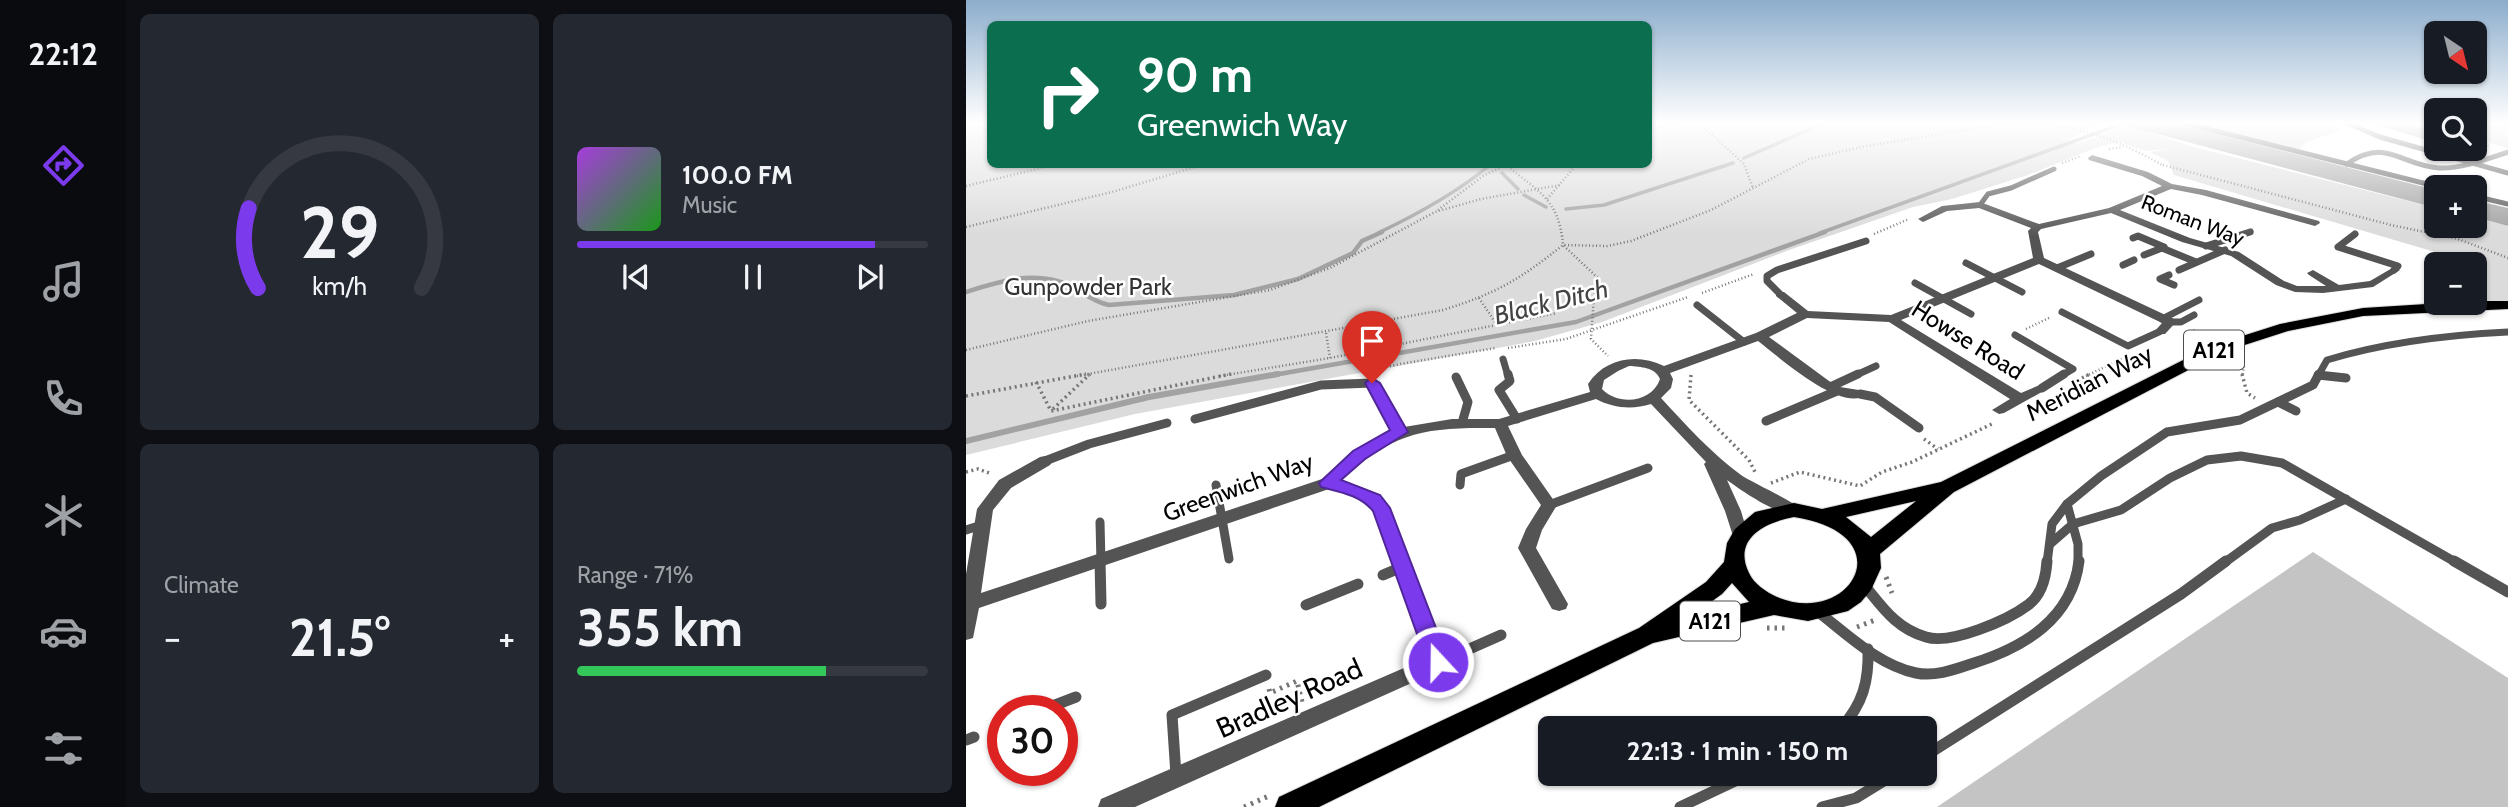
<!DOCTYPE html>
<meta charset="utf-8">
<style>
:root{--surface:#171b24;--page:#242831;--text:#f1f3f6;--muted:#9ea1a6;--line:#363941;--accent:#7c3aed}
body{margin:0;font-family:Cabin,sans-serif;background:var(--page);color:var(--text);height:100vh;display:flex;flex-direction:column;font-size:26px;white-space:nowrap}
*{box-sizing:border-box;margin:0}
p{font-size:23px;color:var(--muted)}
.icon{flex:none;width:38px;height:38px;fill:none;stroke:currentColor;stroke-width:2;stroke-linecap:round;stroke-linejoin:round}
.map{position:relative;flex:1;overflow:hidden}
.sheet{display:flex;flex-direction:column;gap:14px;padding:14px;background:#0d0f14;width:840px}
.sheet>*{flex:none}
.top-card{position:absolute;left:21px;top:21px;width:665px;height:147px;border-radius:10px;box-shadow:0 2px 5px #0004;background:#0b6e4f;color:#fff;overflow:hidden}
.needle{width:46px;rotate:145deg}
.controls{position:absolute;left:1458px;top:21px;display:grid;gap:14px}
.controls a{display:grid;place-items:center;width:63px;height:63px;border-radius:10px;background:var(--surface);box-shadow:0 2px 5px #0004;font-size:35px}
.speed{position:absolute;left:21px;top:695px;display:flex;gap:14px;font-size:35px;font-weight:700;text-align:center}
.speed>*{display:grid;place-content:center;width:91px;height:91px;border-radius:50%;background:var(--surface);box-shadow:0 2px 5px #0004;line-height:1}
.speed .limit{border:10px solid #d22;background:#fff;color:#111}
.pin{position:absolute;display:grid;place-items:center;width:60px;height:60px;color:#fff;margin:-72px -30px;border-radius:50% 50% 50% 0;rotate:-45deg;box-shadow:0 0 7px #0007}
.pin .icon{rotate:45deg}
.me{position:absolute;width:77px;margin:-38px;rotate:339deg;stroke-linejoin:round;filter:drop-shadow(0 0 5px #0008)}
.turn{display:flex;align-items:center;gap:24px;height:147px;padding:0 35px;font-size:32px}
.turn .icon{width:91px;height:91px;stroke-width:2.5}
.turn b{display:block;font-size:49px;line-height:60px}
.big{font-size:52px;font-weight:800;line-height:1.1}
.sheet .card{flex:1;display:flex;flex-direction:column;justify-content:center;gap:10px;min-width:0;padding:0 24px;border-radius:10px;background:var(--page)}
.sheet .dial{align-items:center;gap:0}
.dial svg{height:182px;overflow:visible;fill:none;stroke:var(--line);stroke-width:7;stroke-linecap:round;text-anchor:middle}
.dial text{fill:var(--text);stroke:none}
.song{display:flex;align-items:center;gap:21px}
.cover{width:84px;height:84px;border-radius:10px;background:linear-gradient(135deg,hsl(280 70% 55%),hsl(120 70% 35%))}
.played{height:7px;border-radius:4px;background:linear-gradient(90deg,var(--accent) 85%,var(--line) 85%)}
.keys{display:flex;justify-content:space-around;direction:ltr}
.heat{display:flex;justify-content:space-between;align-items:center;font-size:38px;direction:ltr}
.charge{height:10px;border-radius:5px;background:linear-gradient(90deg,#34c759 71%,var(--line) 0)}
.sheet .tiles{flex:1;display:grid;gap:14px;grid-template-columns:repeat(2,1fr)}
.trip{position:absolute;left:572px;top:716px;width:399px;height:70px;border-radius:10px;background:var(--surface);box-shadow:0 2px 5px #0004;font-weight:800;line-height:70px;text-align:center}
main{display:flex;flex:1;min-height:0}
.tab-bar{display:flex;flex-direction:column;width:126px;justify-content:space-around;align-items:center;background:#090b0e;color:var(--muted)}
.tab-bar .icon{width:49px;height:49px}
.tab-bar .on{color:var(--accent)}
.tab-bar b{font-size:32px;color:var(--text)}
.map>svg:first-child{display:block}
</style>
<main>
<nav class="tab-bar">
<b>22:12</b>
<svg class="icon on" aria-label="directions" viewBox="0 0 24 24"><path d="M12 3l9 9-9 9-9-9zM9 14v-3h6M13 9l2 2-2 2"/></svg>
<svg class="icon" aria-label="music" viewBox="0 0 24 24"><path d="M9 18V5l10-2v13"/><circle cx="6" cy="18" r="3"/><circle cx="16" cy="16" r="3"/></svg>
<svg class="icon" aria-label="phone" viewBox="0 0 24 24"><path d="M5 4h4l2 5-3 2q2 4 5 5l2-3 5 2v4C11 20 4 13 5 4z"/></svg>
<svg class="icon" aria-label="climate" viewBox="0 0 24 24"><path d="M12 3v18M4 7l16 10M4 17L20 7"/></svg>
<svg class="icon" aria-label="car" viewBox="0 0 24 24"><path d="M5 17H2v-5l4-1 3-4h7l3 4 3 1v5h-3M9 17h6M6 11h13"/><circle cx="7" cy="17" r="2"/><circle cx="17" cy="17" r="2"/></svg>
<svg class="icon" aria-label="filters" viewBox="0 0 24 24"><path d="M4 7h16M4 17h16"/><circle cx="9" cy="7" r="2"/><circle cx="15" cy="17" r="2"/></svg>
</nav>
<section class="sheet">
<div class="tiles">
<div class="card dial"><svg viewBox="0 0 100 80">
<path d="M14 69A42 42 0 1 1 86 69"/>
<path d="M14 69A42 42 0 0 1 10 34" stroke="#7c3aed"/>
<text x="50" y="56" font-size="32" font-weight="700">29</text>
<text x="50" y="72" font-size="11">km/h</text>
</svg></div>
<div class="card">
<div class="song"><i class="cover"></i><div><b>100.0 FM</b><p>Music</p></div></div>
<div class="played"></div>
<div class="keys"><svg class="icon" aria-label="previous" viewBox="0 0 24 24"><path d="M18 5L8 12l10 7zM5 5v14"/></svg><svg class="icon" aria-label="pause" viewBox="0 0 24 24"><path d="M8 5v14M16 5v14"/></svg><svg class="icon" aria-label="next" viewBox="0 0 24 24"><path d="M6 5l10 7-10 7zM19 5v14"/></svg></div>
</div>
<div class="card"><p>Climate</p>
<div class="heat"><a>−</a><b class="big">21.5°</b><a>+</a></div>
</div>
<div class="card"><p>Range · 71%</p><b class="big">355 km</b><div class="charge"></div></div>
</div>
</section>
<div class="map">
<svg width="1542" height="807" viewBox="0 0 1542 807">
<rect width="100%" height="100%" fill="#fff"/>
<g fill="#dbdbdb">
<polygon points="0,123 24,123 24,164 682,164 683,123 1133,123 1094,145 1116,142 1162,125 1224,146 1470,208 1470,226 1508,226 1509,217 1542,226 1542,301 1509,300 1508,264 1479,264 1486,257 1208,175 1202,161 1184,152 1207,148 1179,151 1153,142 1129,148 1062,175 986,199 947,207 823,250 636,322 569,341 169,414 0,455"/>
<polygon points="1228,123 1369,123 1375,130 1341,142 1333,149"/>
<polygon points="1509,123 1542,123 1542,148 1509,139"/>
</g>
<g fill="#a2a2a2">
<polygon points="1150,123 1207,123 1470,190 1470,208"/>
<polygon points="1405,123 1439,123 1470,132 1470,143"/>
<polygon points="1508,200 1542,208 1542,226 1509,217"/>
</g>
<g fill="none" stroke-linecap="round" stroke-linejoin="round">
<g stroke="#a2a2a2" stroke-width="3.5">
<polyline points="778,158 858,123"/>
<polyline points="536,173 552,189"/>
<polyline points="558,195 580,207"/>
<polyline points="600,209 638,205 767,163"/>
<path d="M412 233C452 214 491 193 525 164"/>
<polyline points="854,233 1158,123"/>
</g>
<g stroke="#a2a2a2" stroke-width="4.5">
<path d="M0 292C34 281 68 270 103 285 117 292 127 302 143 305L268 295 332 279 387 253 396 241 416 232"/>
<polyline points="302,376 610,322 859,232"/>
</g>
<polyline stroke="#a2a2a2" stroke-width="6" points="0,441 183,397 312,374"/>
</g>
<polygon fill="#c4c4c4" points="1347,552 1542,678 1542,807 971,807"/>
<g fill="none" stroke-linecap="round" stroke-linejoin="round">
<g stroke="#dbdbdb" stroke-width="2">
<path id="primary" d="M1508 301H1542V309L1397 316 1322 331 1257 352 988 492 914 554 915 568 905 590 895 602 882 611 842 621 808 615 687 643 353 807H309L313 797 673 628 740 582 758 562 761 543 769 529 789 512 828 503 856 509 975 482 1245 346 1314 324 1397 308ZM950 501 905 537 880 517ZM828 517C939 534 885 628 811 597 800 592 788 584 783 573 766 538 800 522 828 517ZM766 583 783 602 727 615 756 594Z"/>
</g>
<g stroke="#767676" stroke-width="2.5" stroke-dasharray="1 2.5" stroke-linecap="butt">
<polyline points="733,123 778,164 787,188"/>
<polyline points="1445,123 1470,131"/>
<path d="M1041 124C1056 125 1071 123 1086 125 1123 129 1164 146 1196 165"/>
<polyline points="682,127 717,123"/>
<polyline points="1508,142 1523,146"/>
<polyline points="1143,149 1157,147"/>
<polyline points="1096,163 1115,156"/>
<path d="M539 164C572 192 593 198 597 245L633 279 628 296 625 339 642 356"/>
<polyline points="1197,165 1425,225 1492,239 1542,258"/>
<polyline points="0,186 92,164"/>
<polyline points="581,199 611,164"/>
<polyline points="472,210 517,176 540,165"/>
<polyline points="0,227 146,192 239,164"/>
<polyline points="908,234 943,219"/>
<polyline points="736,293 788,274"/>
<polyline points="513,298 531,325"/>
<polyline points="1060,329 1085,317"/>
<polyline points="1227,330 1241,339"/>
<polyline points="360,333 364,358"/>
<polyline points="542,348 600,339 722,297"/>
<polyline points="0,350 122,321 304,290 364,268 469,212 515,199 594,185"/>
<polyline points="1267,357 1278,367 1276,376"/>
<polyline points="412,373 420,367 434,364 530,348"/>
<path d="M111 376 477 310C531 293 553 280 597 245L641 246 665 241 745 210 843 159 900 146 1042 123"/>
<polyline points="122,376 124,374"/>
<polyline points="254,376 364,358 591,313"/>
<polyline points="1120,376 1160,357"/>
</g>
<g stroke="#767676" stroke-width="3.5" stroke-dasharray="2 3.5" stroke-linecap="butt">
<polyline points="1276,374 1281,393 1289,398"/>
<polyline points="725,375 723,400 783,460 790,474"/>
<polyline points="1116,378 1124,374"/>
<polyline points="70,382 85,411 265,374"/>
<polyline points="0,396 120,374"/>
<polyline points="87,409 124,374"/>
<polyline points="958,439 972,449"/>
<polyline points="0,472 12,469 26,474"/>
<polyline points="805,483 834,472 894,486 916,472 946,462 1028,423"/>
</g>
<g stroke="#767676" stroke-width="5" stroke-dasharray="2.5 5" stroke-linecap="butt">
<polyline points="920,577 926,593"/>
<polyline points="891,627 909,620"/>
<polyline points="801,628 821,628"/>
<polyline points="303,689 304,693 331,681 336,702"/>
<polyline points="278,807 305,795"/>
</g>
<g stroke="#545454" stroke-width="5">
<polyline points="1218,123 1473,187"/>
<polyline points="1381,123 1414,137 1542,173"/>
<path d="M1381 164C1420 137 1434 165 1473 168 1495 169 1521 159 1542 152"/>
<polyline points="1508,196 1542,204"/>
<polyline points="1014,205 1022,194 1045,188 1088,169"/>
<polyline points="1281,233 1285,231"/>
</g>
<g stroke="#545454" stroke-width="7">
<polyline points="1389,234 1372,247 1432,266 1428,270"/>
<polyline points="1167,238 1172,236 1198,247 1196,248"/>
<polyline points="1240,246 1284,232"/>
<polyline points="1178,255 1196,248 1230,262"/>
<polyline points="1000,263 1056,292"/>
<polyline points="1157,265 1168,260"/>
<polyline points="1091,268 1125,254"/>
<polyline points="1213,270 1259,250"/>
<polyline points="1203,275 1194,279 1208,285"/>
<polyline points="949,283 1005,314"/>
<polyline points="814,294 801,281 801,276 811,270 900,241"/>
<polyline points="731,305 778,342"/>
<polyline points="1096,312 1162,346 1195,331"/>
<polyline points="1196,319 1233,300"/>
<polyline points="1204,322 1215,322 1228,315"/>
<polyline points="1049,335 1107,369 1095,376"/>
<polyline points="537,359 542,376"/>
<polyline points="1352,375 1362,376"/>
<polyline points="888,376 910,366"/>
<path d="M1352 376 1361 360C1420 342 1480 335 1542 332"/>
</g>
<g stroke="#545454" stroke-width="9">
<polyline points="542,374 544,381 533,390 551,419"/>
<polyline points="1352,375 1380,378"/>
<polyline points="490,377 502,402 496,423"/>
<polyline points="864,387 892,374"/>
<polyline points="1076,388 1098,374"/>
<polyline points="894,394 909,397 953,428"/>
<polyline points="1312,402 1330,411"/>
<polyline points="229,419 355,385 406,383"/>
<polyline points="800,421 871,391"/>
<polyline points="79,461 123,444 201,423"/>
<polyline points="250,485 263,559"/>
<polyline points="494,485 495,474 548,455"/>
<polyline points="1101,504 1112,544 1112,563"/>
<polyline points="583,505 682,468"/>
<polyline points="134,522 135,563"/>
<polyline points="0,530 16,525"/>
<polyline points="1084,544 1107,524 1155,510 1204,478 1241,460 1275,456 1316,463 1491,563"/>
<polyline points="1081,563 1086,524 1101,504 1135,476 1201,432 1274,420 1347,385 1353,374"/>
<polyline points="1258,563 1306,528 1334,520 1380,499"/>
</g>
<g stroke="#545454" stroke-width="11">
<polyline points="134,561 135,604"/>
<polyline points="1488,561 1542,592"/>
<polyline points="417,575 436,567"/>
<path d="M899 586C917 608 931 629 960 637 985 645 1042 620 1062 605 1076 595 1080 577 1081 561"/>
<polyline points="340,605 392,584"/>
<path d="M851 611C881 634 912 665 950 673 970 677 990 669 1008 663 1058 647 1106 619 1113 561"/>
<polyline points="474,662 535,635"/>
<polyline points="76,710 110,697"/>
<path d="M875 728C897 704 903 681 902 649"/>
<polyline points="0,740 8,737"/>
<polyline points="959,756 1215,594 1260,561"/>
<polyline points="210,775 206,715 300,675"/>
<polyline points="714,807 784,774"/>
<polyline points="856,807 890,798 929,774"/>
</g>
<path fill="#545454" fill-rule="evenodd" d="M1126 155 1182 172 1206 184 1240 190 1353 221 1354 223 1349 226 1236 195 1205 189 1154 210 1224 238 1273 252 1318 281 1331 286H1360L1343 275 1341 273 1347 270 1373 285 1404 281 1428 267 1434 270 1407 287 1357 293 1329 292 1310 285 1265 256 1216 242 1145 213 1075 229 1072 232 1078 258 1208 319 1210 322 1199 334H1191L1189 331 1196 323 1073 264 935 320 1055 393 1076 384 1083 388 1038 413 1033 414 1026 410 1044 399 923 322 841 318 803 337 863 381 874 387 899 391 901 394C877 415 812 356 792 341L704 373 707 379 705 388 695 398C720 425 745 453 775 475 787 483 831 503 836 510L834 514C816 519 776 491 761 480L775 511 782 535 780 539 774 541 768 539 759 511 738 464 740 462 685 404C666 410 647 408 630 399L542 426 556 455 591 505 576 530 570 548 602 604 600 609 593 611 586 609 552 548 560 529 575 505 541 456 529 428C458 427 427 432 374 481 393 486 412 491 423 508L482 662 479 668 169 807H132L135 799 461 658 408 511C395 498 380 493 363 489L13 608 7 638 0 640V574L11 509 33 480 74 457 79 456 87 461 84 465 45 488 27 510 15 593 356 479 388 452 426 430 399 383 401 380H411L438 427 486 419H533L624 392 622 384C639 358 671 353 698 366L790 333 831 313 810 296V292H818L842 311 925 315 1067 258 1062 231 1065 228 1013 208 981 211 957 222 952 219 976 206 1014 202 1073 224 1143 208 1196 186 1176 176 1123 160 1122 158ZM663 366C675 367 689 367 694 379 686 403 652 406 636 389L638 380 652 371Z"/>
<use href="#primary" fill="#000" fill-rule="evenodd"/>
</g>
<linearGradient id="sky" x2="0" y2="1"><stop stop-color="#8cadcc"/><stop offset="0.52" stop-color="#fff"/><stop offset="1" stop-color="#fff" stop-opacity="0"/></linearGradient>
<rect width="1542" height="236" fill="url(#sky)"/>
<path fill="#7c3aed" stroke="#51269a" stroke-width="2" d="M406 378 414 383 442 432 399 459 375 480 414 495 424 508 483 662 480 669 472 672 464 669 461 662 407 511C394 495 374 492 355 487L353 483 387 451 424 430 399 383Z"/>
<g text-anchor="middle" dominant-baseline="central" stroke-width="5" stroke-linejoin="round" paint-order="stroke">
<g font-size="21" fill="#000" stroke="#fff">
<text transform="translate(1227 220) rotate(21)">Roman Way</text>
</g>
<g fill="#fff" stroke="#4c4c4c" stroke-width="2">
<rect x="1218" y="330.5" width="60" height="39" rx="5"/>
<rect x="714" y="601.5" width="60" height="39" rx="5"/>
</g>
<g font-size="23" font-weight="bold" fill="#000">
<text x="1248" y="350">A121</text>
<text x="744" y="621">A121</text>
</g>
<g font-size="24" fill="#323232" stroke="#fff">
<text x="122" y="286">Gunpowder Park</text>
</g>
<g font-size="24" fill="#000" stroke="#fff">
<text transform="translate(1002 340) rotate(32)">Howse Road</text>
<text transform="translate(1123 383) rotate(-27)">Meridian Way</text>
<text transform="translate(272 487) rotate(-20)">Greenwich Way</text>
</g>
<g font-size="26" font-style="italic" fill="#434343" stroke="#fff">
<text transform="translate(585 302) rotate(-14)">Black Ditch</text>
</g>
<g font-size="28" fill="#000" stroke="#fff">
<text transform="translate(323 698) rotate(-24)">Bradley Road</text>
</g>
</g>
</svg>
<div class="controls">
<a><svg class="needle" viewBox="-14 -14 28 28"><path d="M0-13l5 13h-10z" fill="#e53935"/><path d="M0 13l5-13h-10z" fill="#9ea1a6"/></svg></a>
<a><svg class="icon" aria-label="search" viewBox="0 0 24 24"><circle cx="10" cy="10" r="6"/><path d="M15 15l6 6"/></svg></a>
<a>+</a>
<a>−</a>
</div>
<div class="speed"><div class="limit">30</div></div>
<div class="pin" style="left:406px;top:383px;background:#d93025"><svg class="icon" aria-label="arrive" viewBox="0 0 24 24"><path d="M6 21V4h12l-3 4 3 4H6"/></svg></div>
<svg class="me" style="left:472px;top:662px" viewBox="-20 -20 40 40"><circle r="17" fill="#7c3aed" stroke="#fff" stroke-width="3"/><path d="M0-11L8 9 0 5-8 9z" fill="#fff"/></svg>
<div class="trip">22:13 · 1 min · 150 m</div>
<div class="top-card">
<div class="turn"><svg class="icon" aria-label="right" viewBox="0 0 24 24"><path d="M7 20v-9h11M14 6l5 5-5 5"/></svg><div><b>90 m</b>Greenwich Way</div></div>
</div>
</div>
</main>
